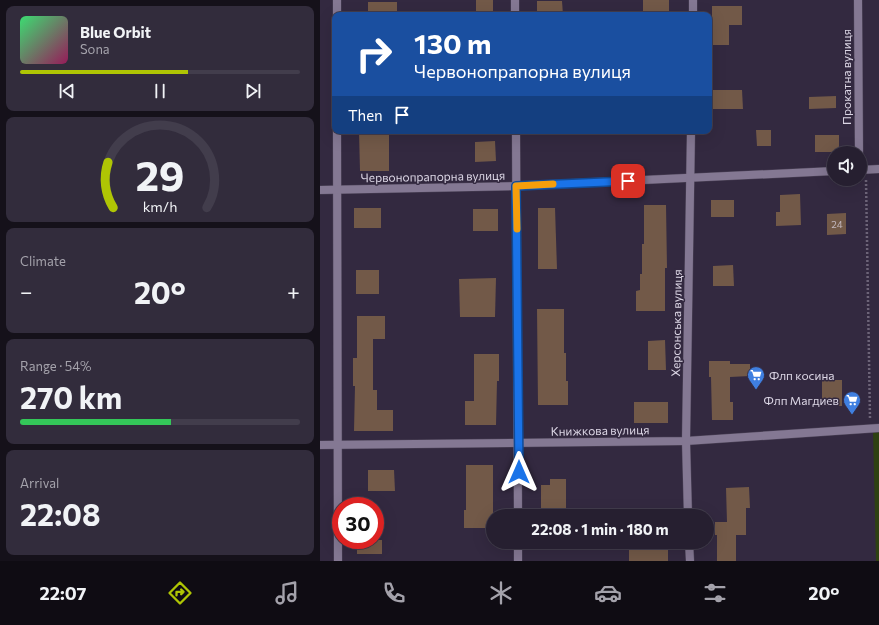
<!DOCTYPE html>
<meta charset="utf-8">
<style>
:root{--surface:#261f30;--page:#322c3c;--text:#f1f3f6;--muted:#a4a2ab;--line:#423d4c;--accent:#afc504}
body{margin:0;font-family:Commissioner,sans-serif;background:var(--page);color:var(--text);height:100vh;display:flex;flex-direction:column;font-size:15px;white-space:nowrap}
*{box-sizing:border-box;margin:0}
p{font-size:13px;color:var(--muted)}
.icon{flex:none;width:22px;height:22px;fill:none;stroke:currentColor;stroke-width:2;stroke-linecap:round;stroke-linejoin:round}
.map{position:relative;flex:1;overflow:hidden}
.side{display:flex;flex-direction:column;gap:6px;padding:6px;background:#15111a;width:320px}
.side>*{flex:none}
.guide{position:absolute;left:12px;top:12px;width:380px;height:122px;border-radius:8px;box-shadow:0 4px 16px #0002,0 0 0 1px var(--line);background:#1a4fa0;color:#fff;overflow:hidden}
.buttons{position:absolute;left:507px;top:146px;display:grid;gap:8px}
.buttons a{display:grid;place-items:center;width:40px;height:40px;border-radius:50%;background:var(--surface);box-shadow:0 4px 16px #0002,0 0 0 1px var(--line);font-size:20px}
.speed{position:absolute;left:12px;top:497px;display:flex;gap:8px;font-size:20px;font-weight:700;text-align:center}
.speed>*{display:grid;place-content:center;width:52px;height:52px;border-radius:50%;background:var(--surface);box-shadow:0 4px 16px #0002,0 0 0 1px var(--line);line-height:1}
.speed .limit{border:6px solid #d22;background:#fff;color:#111}
.pin{position:absolute;display:grid;place-items:center;width:34px;height:34px;color:#fff;margin:-17px;border-radius:8px;box-shadow:0 2px 6px #0006}
.me{position:absolute;width:44px;margin:-22px;rotate:0deg;stroke-linejoin:round;filter:drop-shadow(0 0 3px #0008)}
.turn{display:flex;align-items:center;gap:14px;height:84px;padding:0 16px;font-size:18px}
.turn .icon{width:52px;height:52px;stroke-width:2.5}
.turn b{display:block;font-size:28px;line-height:34px}
.then{display:flex;align-items:center;height:38px;padding:0 16px;background:#0003;gap:8px;font-size:15px}
.big{font-size:30px;font-weight:700;line-height:1.1}
.side .widget{flex:1;display:flex;flex-direction:column;justify-content:center;gap:6px;min-width:0;padding:0 14px;border-radius:8px;background:var(--page)}
.side .dial{align-items:center;gap:0}
.dial svg{height:104px;overflow:visible;fill:none;stroke:var(--line);stroke-width:7;stroke-linecap:round;text-anchor:middle}
.dial text{fill:var(--text);stroke:none}
.song{display:flex;align-items:center;gap:12px}
.cover{width:48px;height:48px;border-radius:6px;background:linear-gradient(135deg,hsl(140 70% 55%),hsl(330 70% 35%))}
.played{height:4px;border-radius:2px;background:linear-gradient(90deg,var(--accent) 60%,var(--line) 60%)}
.keys{display:flex;justify-content:space-around;direction:ltr}
.heat{display:flex;justify-content:space-between;align-items:center;font-size:22px;direction:ltr}
.charge{height:6px;border-radius:3px;background:linear-gradient(90deg,#34c759 54%,var(--line) 0)}
.trip{position:absolute;left:166px;top:509px;width:228px;height:40px;border-radius:20px;background:var(--surface);box-shadow:0 4px 16px #0002,0 0 0 1px var(--line);font-weight:700;line-height:40px;text-align:center}
.tab-bar{display:flex;height:64px;justify-content:space-around;align-items:center;background:#0f0c13;color:var(--muted)}
.tab-bar .icon{width:28px;height:28px}
.tab-bar .current{color:var(--accent)}
.tab-bar b{font-size:18px;color:var(--text)}
main{display:flex;flex:1;min-height:0}
.map>svg:first-child{display:block}
</style>
<main>
<section class="side">
<div class="widget">
<div class="song"><i class="cover"></i><div><b>Blue Orbit</b><p>Sona</p></div></div>
<div class="played"></div>
<div class="keys"><svg class="icon" aria-label="previous" viewBox="0 0 24 24"><path d="M18 5L8 12l10 7zM5 5v14"/></svg><svg class="icon" aria-label="pause" viewBox="0 0 24 24"><path d="M8 5v14M16 5v14"/></svg><svg class="icon" aria-label="next" viewBox="0 0 24 24"><path d="M6 5l10 7-10 7zM19 5v14"/></svg></div>
</div>
<div class="widget dial"><svg viewBox="0 0 100 80">
<path d="M14 69A42 42 0 1 1 86 69"/>
<path d="M14 69A42 42 0 0 1 10 34" stroke="#afc504"/>
<text x="50" y="56" font-size="32" font-weight="700">29</text>
<text x="50" y="72" font-size="11">km/h</text>
</svg></div>
<div class="widget"><p>Climate</p>
<div class="heat"><a>−</a><b class="big">20°</b><a>+</a></div>
</div>
<div class="widget"><p>Range · 54%</p><b class="big">270 km</b><div class="charge"></div></div>
<div class="widget"><p>Arrival</p><b class="big">22:08</b></div>
</section>
<div class="map">
<svg width="559" height="561" viewBox="0 0 559 561">
<rect width="100%" height="100%" fill="#332940"/>
<polygon fill="#2e4112" points="559,430 559,561 556,561 553,431"/>
<g fill="#725948">
<rect x="156" y="0" width="17" height="15"/>
<rect x="323" y="0" width="26" height="15"/>
<polygon points="217,1 242,1 243,15 217,15"/>
<rect x="48" y="2" width="29" height="13"/>
<polygon points="392,6 422,6 422,25 409,25 409,45 392,45"/>
<polygon points="392,90 422,90 423,109 392,109"/>
<polygon points="516,96 516,108 489,109 489,97"/>
<polygon points="436,130 451,130 451,146 437,146"/>
<polygon points="39,131 69,131 69,171 40,171"/>
<rect x="495" y="135" width="24" height="17"/>
<polygon points="175,141 176,161 155,162 155,142"/>
<polygon points="480,194 481,225 456,226 456,212 460,212 460,195"/>
<rect x="391" y="200" width="23" height="17"/>
<polygon points="324,205 346,205 347,268 345,268 345,311 316,311 316,291 320,290 320,274 322,274 322,244 324,244"/>
<rect x="34" y="208" width="27" height="20"/>
<polygon points="218,208 235,208 237,269 218,269"/>
<rect x="153" y="209" width="25" height="22"/>
<polygon points="526,213 526,234 507,235 507,214"/>
<polygon points="413,265 414,286 393,286 393,266"/>
<rect x="36" y="270" width="23" height="24"/>
<polygon points="176,278 175,317 140,317 139,279"/>
<polygon points="217,309 244,309 244,353 246,353 246,381 248,381 248,405 218,405"/>
<polygon points="37,316 65,316 65,339 53,339 53,390 57,390 57,410 73,410 73,431 34,431 35,386 33,386 33,358 37,358"/>
<polygon points="345,340 346,370 328,370 328,341"/>
<polygon points="154,354 179,354 179,381 177,381 176,425 145,425 145,401 154,401"/>
<polygon points="389,361 410,361 410,364 430,364 430,376 410,377 410,402 413,402 413,420 392,420 391,377 389,377"/>
<rect x="502" y="380" width="20" height="26"/>
<rect x="314" y="402" width="34" height="21"/>
<polygon points="146,465 173,465 173,528 144,528 144,510 146,510"/>
<polygon points="48,470 74,470 75,491 48,491"/>
<polygon points="230,479 246,479 246,509 221,509 221,485 230,485"/>
<polygon points="429,487 430,508 426,508 426,535 416,535 416,561 397,561 397,535 395,535 395,522 407,522 406,488"/>
<rect x="37" y="540" width="25" height="14"/>
<polygon points="326,542 348,542 348,561 309,561 309,550 326,550"/>
</g>
<g fill="none" stroke-linecap="round" stroke-linejoin="round">
<g stroke="#4d4458" stroke-width="9">
<g id="minor">
<polyline points="195,0 195,15"/>
<polyline points="538,0 539,153"/>
<polyline points="17,15 17,0"/>
<polyline points="373,15 373,0"/>
<polyline points="17,131 18,561"/>
<polyline points="196,131 198,516"/>
<polyline points="540,170 559,169"/>
<polyline points="0,190 197,186 514,171"/>
<polyline points="0,445 366,441 559,428"/>
<polyline points="368,516 366,441 371,131"/>
<polyline points="369,542 370,561"/>
<polyline points="198,561 198,542"/>
</g>
</g>
<polyline stroke="#6d6478" stroke-width="2.5" stroke-dasharray="2 2" stroke-linecap="butt" points="546,180 550,419"/>
<use href="#minor" stroke="#847893" stroke-width="8"/>
</g>
<g fill="none" stroke-linecap="round" stroke-linejoin="round">
<g stroke="#114b97" stroke-width="10">
<polyline id="route" points="199,472 196,186 308,181"/>
</g>
<use href="#route" stroke="#1a73e8" stroke-width="7"/>
<polyline stroke="#f59e0b" stroke-width="7" points="197,229 196,186 233,184"/>
</g>
<defs>
<g id="supermarket-pin" transform="scale(0.9)"><path d="M0 17L-7.5 6A9.5 9.5 0 1 1 7.5 6Z" fill="#3f7fe0" stroke="#332940"/><path d="M-6-5.5h2.5l.6 2H6L4.5 2H-2.5L-4.4-4H-6ZM-1.5 3.2a1.3 1.3 0 1 0 .1 0ZM3 3.2a1.3 1.3 0 1 0 .1 0Z" fill="#fff"/></g>
</defs>
<g fill-rule="evenodd">
<use href="#supermarket-pin" x="436" y="375"/>
<use href="#supermarket-pin" x="532" y="400"/>
</g>
<g text-anchor="middle" dominant-baseline="central" stroke-width="3" stroke-linejoin="round" paint-order="stroke">
<g font-size="10" fill="#c2b7be">
<text x="517" y="224">24</text>
</g>
<g font-size="12" fill="#dcd6e5" stroke="#332940">
<text transform="translate(526 77) rotate(-90)">Прокатна вулиця</text>
<text transform="translate(113 176) rotate(-1)">Червонопрапорна вулиця</text>
<text transform="translate(356 323) rotate(-89)">Херсонська вулиця</text>
<text transform="translate(280 430) rotate(-1)">Книжкова вулиця</text>
</g>
<g font-size="12" fill="#dcd6e5" stroke="#332940" text-anchor="start">
<text x="449" y="375">Флп косина</text>
<text x="519" y="400" text-anchor="end">Флп Магдиев</text>
</g>
</g>
</svg>
<div class="buttons">
<a><svg class="icon" aria-label="sound" viewBox="0 0 24 24"><path d="M4 9h4l5-4v14l-5-4H4zM17 9q2 3 0 6"/></svg></a>
</div>
<div class="speed"><div class="limit">30</div></div>
<div class="pin" style="left:308px;top:181px;background:#d93025"><svg class="icon" aria-label="arrive" viewBox="0 0 24 24"><path d="M6 21V4h12l-3 4 3 4H6"/></svg></div>
<svg class="me" style="left:199px;top:472px" viewBox="-20 -20 40 40"><path d="M0-17L14 15 0 8-14 15z" fill="#1a73e8" stroke="#fff" stroke-width="4"/></svg>
<div class="trip">22:08 · 1 min · 180 m</div>
<div class="guide">
<div class="turn"><svg class="icon" aria-label="right" viewBox="0 0 24 24"><path d="M7 20v-9h11M14 6l5 5-5 5"/></svg><div><b>130 m</b>Червонопрапорна вулиця</div></div>
<div class="then">Then<svg class="icon" aria-label="arrive" viewBox="0 0 24 24"><path d="M6 21V4h12l-3 4 3 4H6"/></svg></div>
</div>
</div>
</main>
<nav class="tab-bar">
<b>22:07</b>
<svg class="icon current" aria-label="directions" viewBox="0 0 24 24"><path d="M12 3l9 9-9 9-9-9zM9 14v-3h6M13 9l2 2-2 2"/></svg>
<svg class="icon" aria-label="music" viewBox="0 0 24 24"><path d="M9 18V5l10-2v13"/><circle cx="6" cy="18" r="3"/><circle cx="16" cy="16" r="3"/></svg>
<svg class="icon" aria-label="phone" viewBox="0 0 24 24"><path d="M5 4h4l2 5-3 2q2 4 5 5l2-3 5 2v4C11 20 4 13 5 4z"/></svg>
<svg class="icon" aria-label="climate" viewBox="0 0 24 24"><path d="M12 3v18M4 7l16 10M4 17L20 7"/></svg>
<svg class="icon" aria-label="car" viewBox="0 0 24 24"><path d="M5 17H2v-5l4-1 3-4h7l3 4 3 1v5h-3M9 17h6M6 11h13"/><circle cx="7" cy="17" r="2"/><circle cx="17" cy="17" r="2"/></svg>
<svg class="icon" aria-label="filters" viewBox="0 0 24 24"><path d="M4 7h16M4 17h16"/><circle cx="9" cy="7" r="2"/><circle cx="15" cy="17" r="2"/></svg>
<b>20°</b>
</nav>
